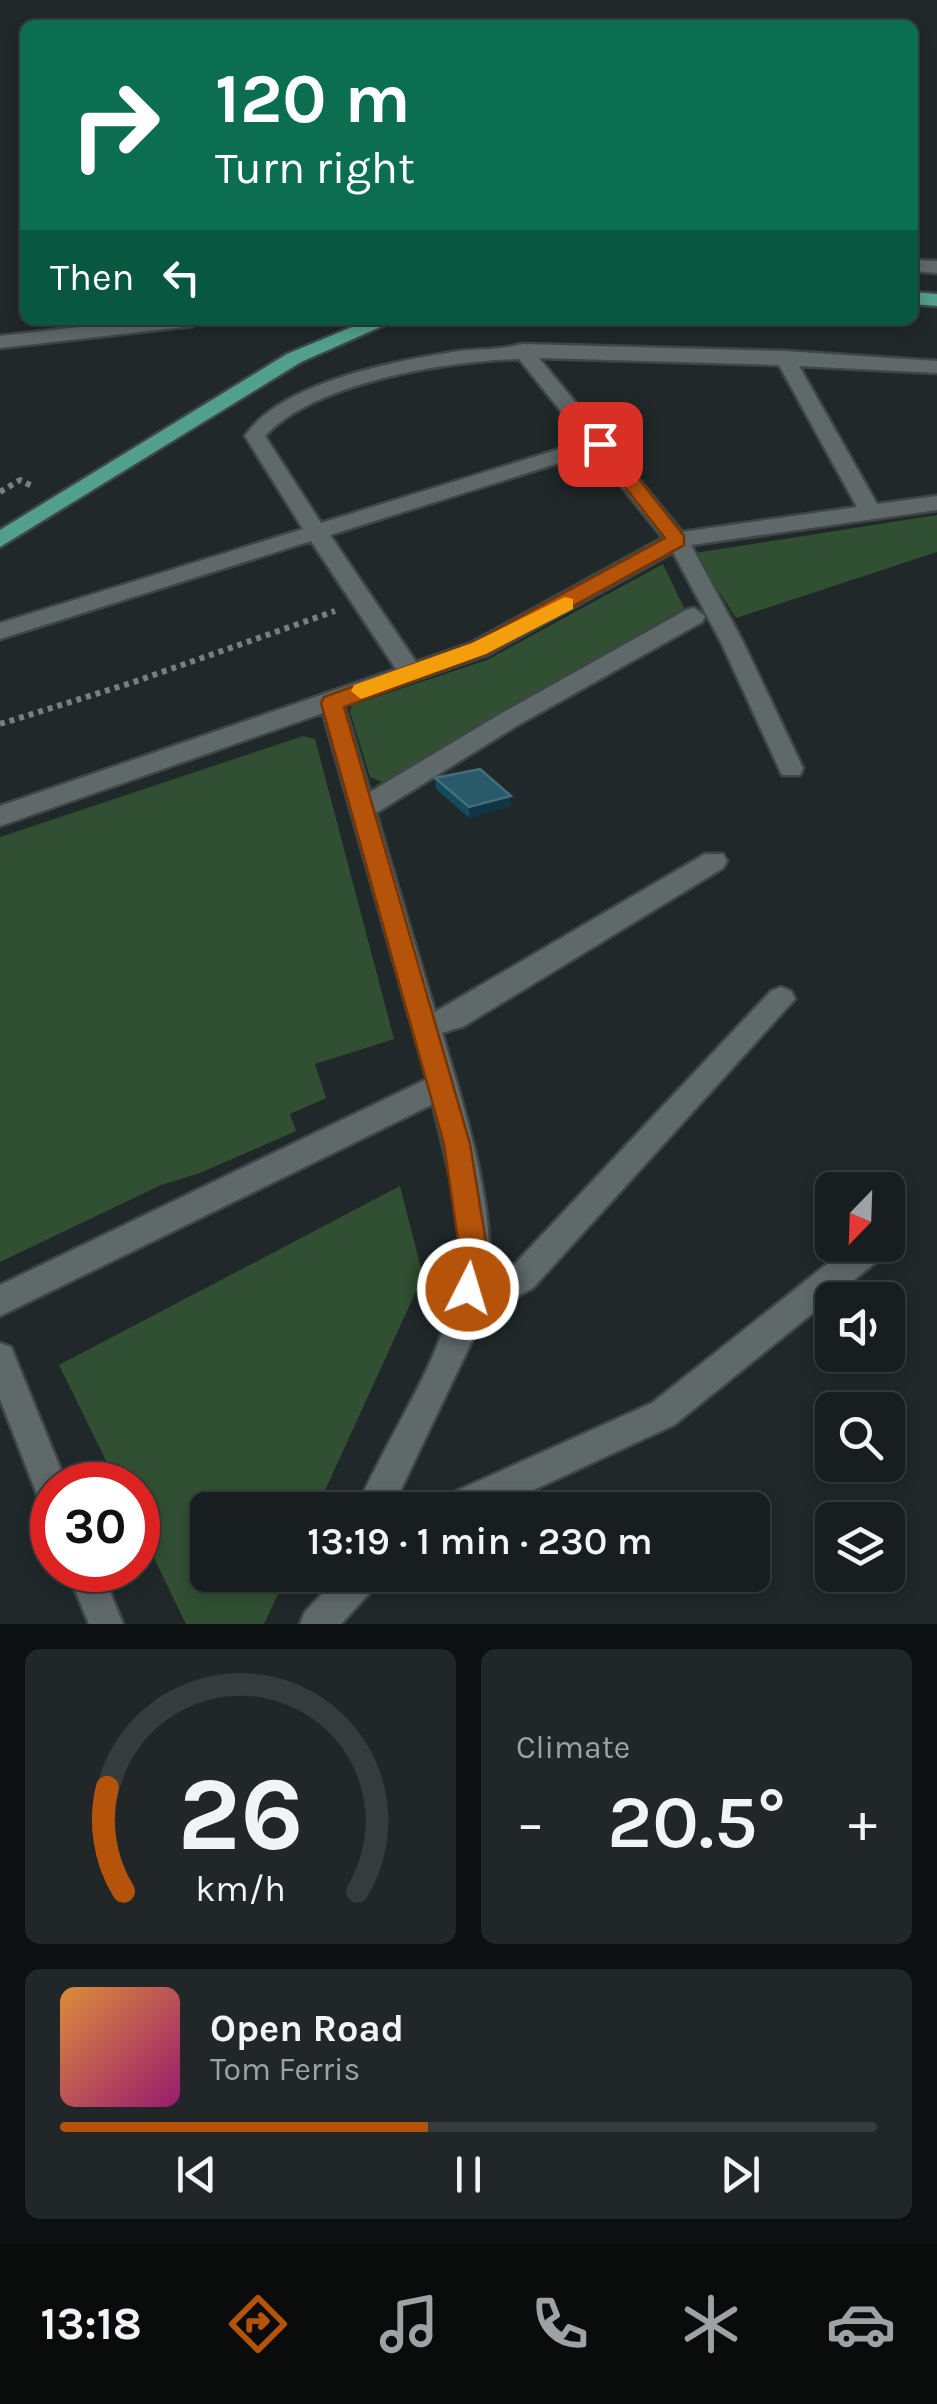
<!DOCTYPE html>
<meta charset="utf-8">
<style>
:root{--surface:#181e1f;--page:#212728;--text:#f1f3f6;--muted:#9fa2a4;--line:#363c3d;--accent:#b45309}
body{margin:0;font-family:Karla,sans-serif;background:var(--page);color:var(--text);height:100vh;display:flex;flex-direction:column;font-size:38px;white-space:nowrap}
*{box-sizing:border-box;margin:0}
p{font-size:32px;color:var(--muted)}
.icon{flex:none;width:55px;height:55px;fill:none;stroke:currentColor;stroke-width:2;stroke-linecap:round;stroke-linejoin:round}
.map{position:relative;height:1624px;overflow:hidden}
.details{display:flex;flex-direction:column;gap:25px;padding:25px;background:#0d1011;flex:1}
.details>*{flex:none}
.banner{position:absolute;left:20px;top:20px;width:898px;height:305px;border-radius:15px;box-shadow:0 5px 15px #0003,0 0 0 2px var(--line);background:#0b6e4f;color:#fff;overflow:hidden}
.needle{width:65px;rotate:203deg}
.tools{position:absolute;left:815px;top:1172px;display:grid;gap:20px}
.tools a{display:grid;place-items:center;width:90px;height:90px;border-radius:15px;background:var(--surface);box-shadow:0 5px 15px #0003,0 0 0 2px var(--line);font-size:50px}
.speed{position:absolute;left:30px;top:1462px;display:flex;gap:20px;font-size:50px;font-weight:700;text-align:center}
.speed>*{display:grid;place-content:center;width:130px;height:130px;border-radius:50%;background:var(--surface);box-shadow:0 5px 15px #0003,0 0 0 2px var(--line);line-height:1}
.speed .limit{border:15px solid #d22;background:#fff;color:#111}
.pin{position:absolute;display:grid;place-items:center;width:85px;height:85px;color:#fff;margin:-42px;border-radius:20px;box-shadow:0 5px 15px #0006}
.me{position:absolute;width:110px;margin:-55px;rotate:5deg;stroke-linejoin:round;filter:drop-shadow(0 0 8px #0008)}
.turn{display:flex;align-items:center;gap:35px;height:210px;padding:0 30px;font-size:45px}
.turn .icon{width:130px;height:130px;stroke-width:2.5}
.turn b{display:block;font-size:70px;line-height:85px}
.then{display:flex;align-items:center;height:95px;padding:0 30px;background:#0003;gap:20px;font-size:38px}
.big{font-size:75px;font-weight:600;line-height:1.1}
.details .card{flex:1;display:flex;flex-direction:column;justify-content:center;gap:15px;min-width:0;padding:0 35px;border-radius:15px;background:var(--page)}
.details .dial{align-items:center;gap:0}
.dial svg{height:260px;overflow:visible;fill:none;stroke:var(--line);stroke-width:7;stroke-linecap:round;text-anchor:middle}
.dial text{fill:var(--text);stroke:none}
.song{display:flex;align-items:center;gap:30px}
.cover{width:120px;height:120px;border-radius:15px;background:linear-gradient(135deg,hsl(30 70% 55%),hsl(320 70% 35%))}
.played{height:10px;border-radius:5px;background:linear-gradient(90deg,var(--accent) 45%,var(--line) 45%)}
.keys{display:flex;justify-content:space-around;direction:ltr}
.heat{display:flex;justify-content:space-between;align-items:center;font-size:55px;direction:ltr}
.details .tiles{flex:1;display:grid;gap:25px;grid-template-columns:1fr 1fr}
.card:last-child{grid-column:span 2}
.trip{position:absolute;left:190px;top:1492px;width:580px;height:100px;border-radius:15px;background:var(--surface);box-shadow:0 5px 15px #0003,0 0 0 2px var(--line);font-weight:600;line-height:100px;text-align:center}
.dock{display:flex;height:160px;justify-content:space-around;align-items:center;background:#0a0c0c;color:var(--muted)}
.dock .icon{width:70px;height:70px}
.dock .on{color:var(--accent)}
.dock b{font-size:45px;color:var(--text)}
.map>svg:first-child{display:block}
</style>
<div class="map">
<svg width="937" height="1624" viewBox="0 0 937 1624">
<rect width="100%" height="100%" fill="#202829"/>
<g fill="#315033">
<polygon points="937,515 937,552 736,618 695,553"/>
<polygon points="663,564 684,608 382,782 370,777 350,712 352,705 487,660"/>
<polygon points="303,736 315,739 394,1039 315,1064 326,1098 290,1114 296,1131 200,1173 161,1185 0,1262 0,837"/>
<polygon points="400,1186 423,1276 316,1510 208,1510 208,1575 287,1575 264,1624 186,1624 138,1525 138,1485 118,1485 59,1365"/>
</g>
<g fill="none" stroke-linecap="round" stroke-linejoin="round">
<g stroke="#3f4646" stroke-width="5">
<g id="minor">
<polygon points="912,260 937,261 937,273 912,271"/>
<polygon points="142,320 202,320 192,326 0,348 0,336"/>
<path d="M522 344 784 351 937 361V373L799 366 877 504 937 496V510L691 545 743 642 803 768 800 775H782L721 642 673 552 487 655 344 705 370 792 502 713 686 610 694 608 705 616 702 622 518 725 376 813 435 1012 705 854H723L727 861 723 868 464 1026 442 1033C461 1097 500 1219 486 1281L511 1268 771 991 781 987 791 991 795 999 533 1288 496 1308 472 1341 391 1510H356C390 1428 450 1354 459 1263 464 1216 443 1150 433 1104L0 1316V1285L427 1079 323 713 0 826V806L396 669 311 541 0 639V623L303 529 245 436C281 382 399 360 460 351 480 349 503 350 522 344ZM539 358 779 365 857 507 682 532ZM519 359 585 441 321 523 265 436C315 382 448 361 519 359ZM594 452 663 538 471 643 416 662 330 535Z"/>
<polygon points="888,1241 889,1245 885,1255 674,1425 490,1510 436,1510 441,1498 652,1403 851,1245 888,1245"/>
<polygon points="0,1343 11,1347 67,1485 52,1485 52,1507 40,1502 0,1399"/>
<polygon points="67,1570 101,1570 123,1624 89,1624"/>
<polygon points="340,1575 380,1575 375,1587 341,1624 300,1624 305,1612"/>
</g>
</g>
<g stroke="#3f4646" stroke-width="5">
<g id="major">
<polygon points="912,292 937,294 937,306 912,304"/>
<polygon points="369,320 396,320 301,362 0,547 0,530 287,354"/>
</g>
</g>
<g stroke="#787f7f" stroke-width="6" stroke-dasharray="5 5" stroke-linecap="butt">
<polyline points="0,492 20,480 34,487"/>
<polyline points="0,724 131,683 335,611"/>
</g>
<use href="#minor" fill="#5f6969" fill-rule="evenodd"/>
<use href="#major" fill="#519f8c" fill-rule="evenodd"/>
</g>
<polygon fill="#134a5c" points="435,778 511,796 511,806 469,818 436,789"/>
<polygon fill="#0f3642" points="511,796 511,806 469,818 469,807"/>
<polygon fill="#285a69" stroke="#436e7b" stroke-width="2.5" points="480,769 511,796 469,807 435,778"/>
<polygon fill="#b45309" stroke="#753606" stroke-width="2.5" points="600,438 607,439 684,536 684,545 486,654 344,707 470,1144 489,1261 478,1298 468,1302 458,1298 454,1289 461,1261 444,1144 321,703 324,697 472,643 665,538 591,444"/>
<polygon fill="#f59e0b" points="565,597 573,599 573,609 486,654 361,699 351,691 354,685 472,643"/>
</svg>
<div class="tools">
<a><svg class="needle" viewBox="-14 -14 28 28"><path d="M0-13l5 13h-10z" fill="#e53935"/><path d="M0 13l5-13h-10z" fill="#9fa2a4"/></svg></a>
<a><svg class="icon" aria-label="sound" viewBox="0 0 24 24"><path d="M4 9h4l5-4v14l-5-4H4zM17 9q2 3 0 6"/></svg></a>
<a><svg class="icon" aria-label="search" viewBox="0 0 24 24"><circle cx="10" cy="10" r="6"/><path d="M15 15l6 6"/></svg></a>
<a><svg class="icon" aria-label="layers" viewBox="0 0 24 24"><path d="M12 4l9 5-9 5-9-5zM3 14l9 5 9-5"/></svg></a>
</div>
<div class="speed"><div class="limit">30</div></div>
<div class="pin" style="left:600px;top:444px;background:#d93025"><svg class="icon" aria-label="arrive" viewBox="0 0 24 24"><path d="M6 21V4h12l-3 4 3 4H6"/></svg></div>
<svg class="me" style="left:468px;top:1289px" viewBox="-20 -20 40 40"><circle r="17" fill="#b45309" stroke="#fff" stroke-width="3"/><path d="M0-11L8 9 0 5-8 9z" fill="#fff"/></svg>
<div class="trip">13:19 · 1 min · 230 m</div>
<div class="banner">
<div class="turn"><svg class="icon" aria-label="right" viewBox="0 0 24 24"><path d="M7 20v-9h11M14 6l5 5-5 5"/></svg><div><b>120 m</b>Turn right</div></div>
<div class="then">Then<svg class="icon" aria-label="left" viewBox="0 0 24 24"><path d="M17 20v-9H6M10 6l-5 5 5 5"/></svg></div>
</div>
</div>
<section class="details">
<div class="tiles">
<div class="card dial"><svg viewBox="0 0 100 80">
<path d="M14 69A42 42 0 1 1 86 69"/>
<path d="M14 69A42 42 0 0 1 9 37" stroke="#b45309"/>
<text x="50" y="56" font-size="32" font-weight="700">26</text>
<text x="50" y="72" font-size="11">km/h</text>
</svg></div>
<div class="card"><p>Climate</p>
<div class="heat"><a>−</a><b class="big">20.5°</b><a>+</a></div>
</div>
<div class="card">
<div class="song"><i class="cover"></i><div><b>Open Road</b><p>Tom Ferris</p></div></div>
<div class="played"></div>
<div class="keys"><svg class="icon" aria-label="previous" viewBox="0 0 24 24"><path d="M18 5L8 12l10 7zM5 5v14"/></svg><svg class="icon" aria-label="pause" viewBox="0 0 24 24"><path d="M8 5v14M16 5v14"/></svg><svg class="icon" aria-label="next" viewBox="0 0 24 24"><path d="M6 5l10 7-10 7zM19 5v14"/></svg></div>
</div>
</div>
</section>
<nav class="dock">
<b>13:18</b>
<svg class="icon on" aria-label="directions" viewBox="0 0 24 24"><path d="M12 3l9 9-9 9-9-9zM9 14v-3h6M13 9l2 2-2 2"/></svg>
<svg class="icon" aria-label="music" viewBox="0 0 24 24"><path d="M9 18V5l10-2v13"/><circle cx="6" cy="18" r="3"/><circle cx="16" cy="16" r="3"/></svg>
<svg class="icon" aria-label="phone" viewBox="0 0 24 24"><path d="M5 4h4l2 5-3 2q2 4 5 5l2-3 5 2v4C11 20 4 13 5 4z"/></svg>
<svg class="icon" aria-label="climate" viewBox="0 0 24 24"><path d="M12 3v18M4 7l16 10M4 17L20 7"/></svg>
<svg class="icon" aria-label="car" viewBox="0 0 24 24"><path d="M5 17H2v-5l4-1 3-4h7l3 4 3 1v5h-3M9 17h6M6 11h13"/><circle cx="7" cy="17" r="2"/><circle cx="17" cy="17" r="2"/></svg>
</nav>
